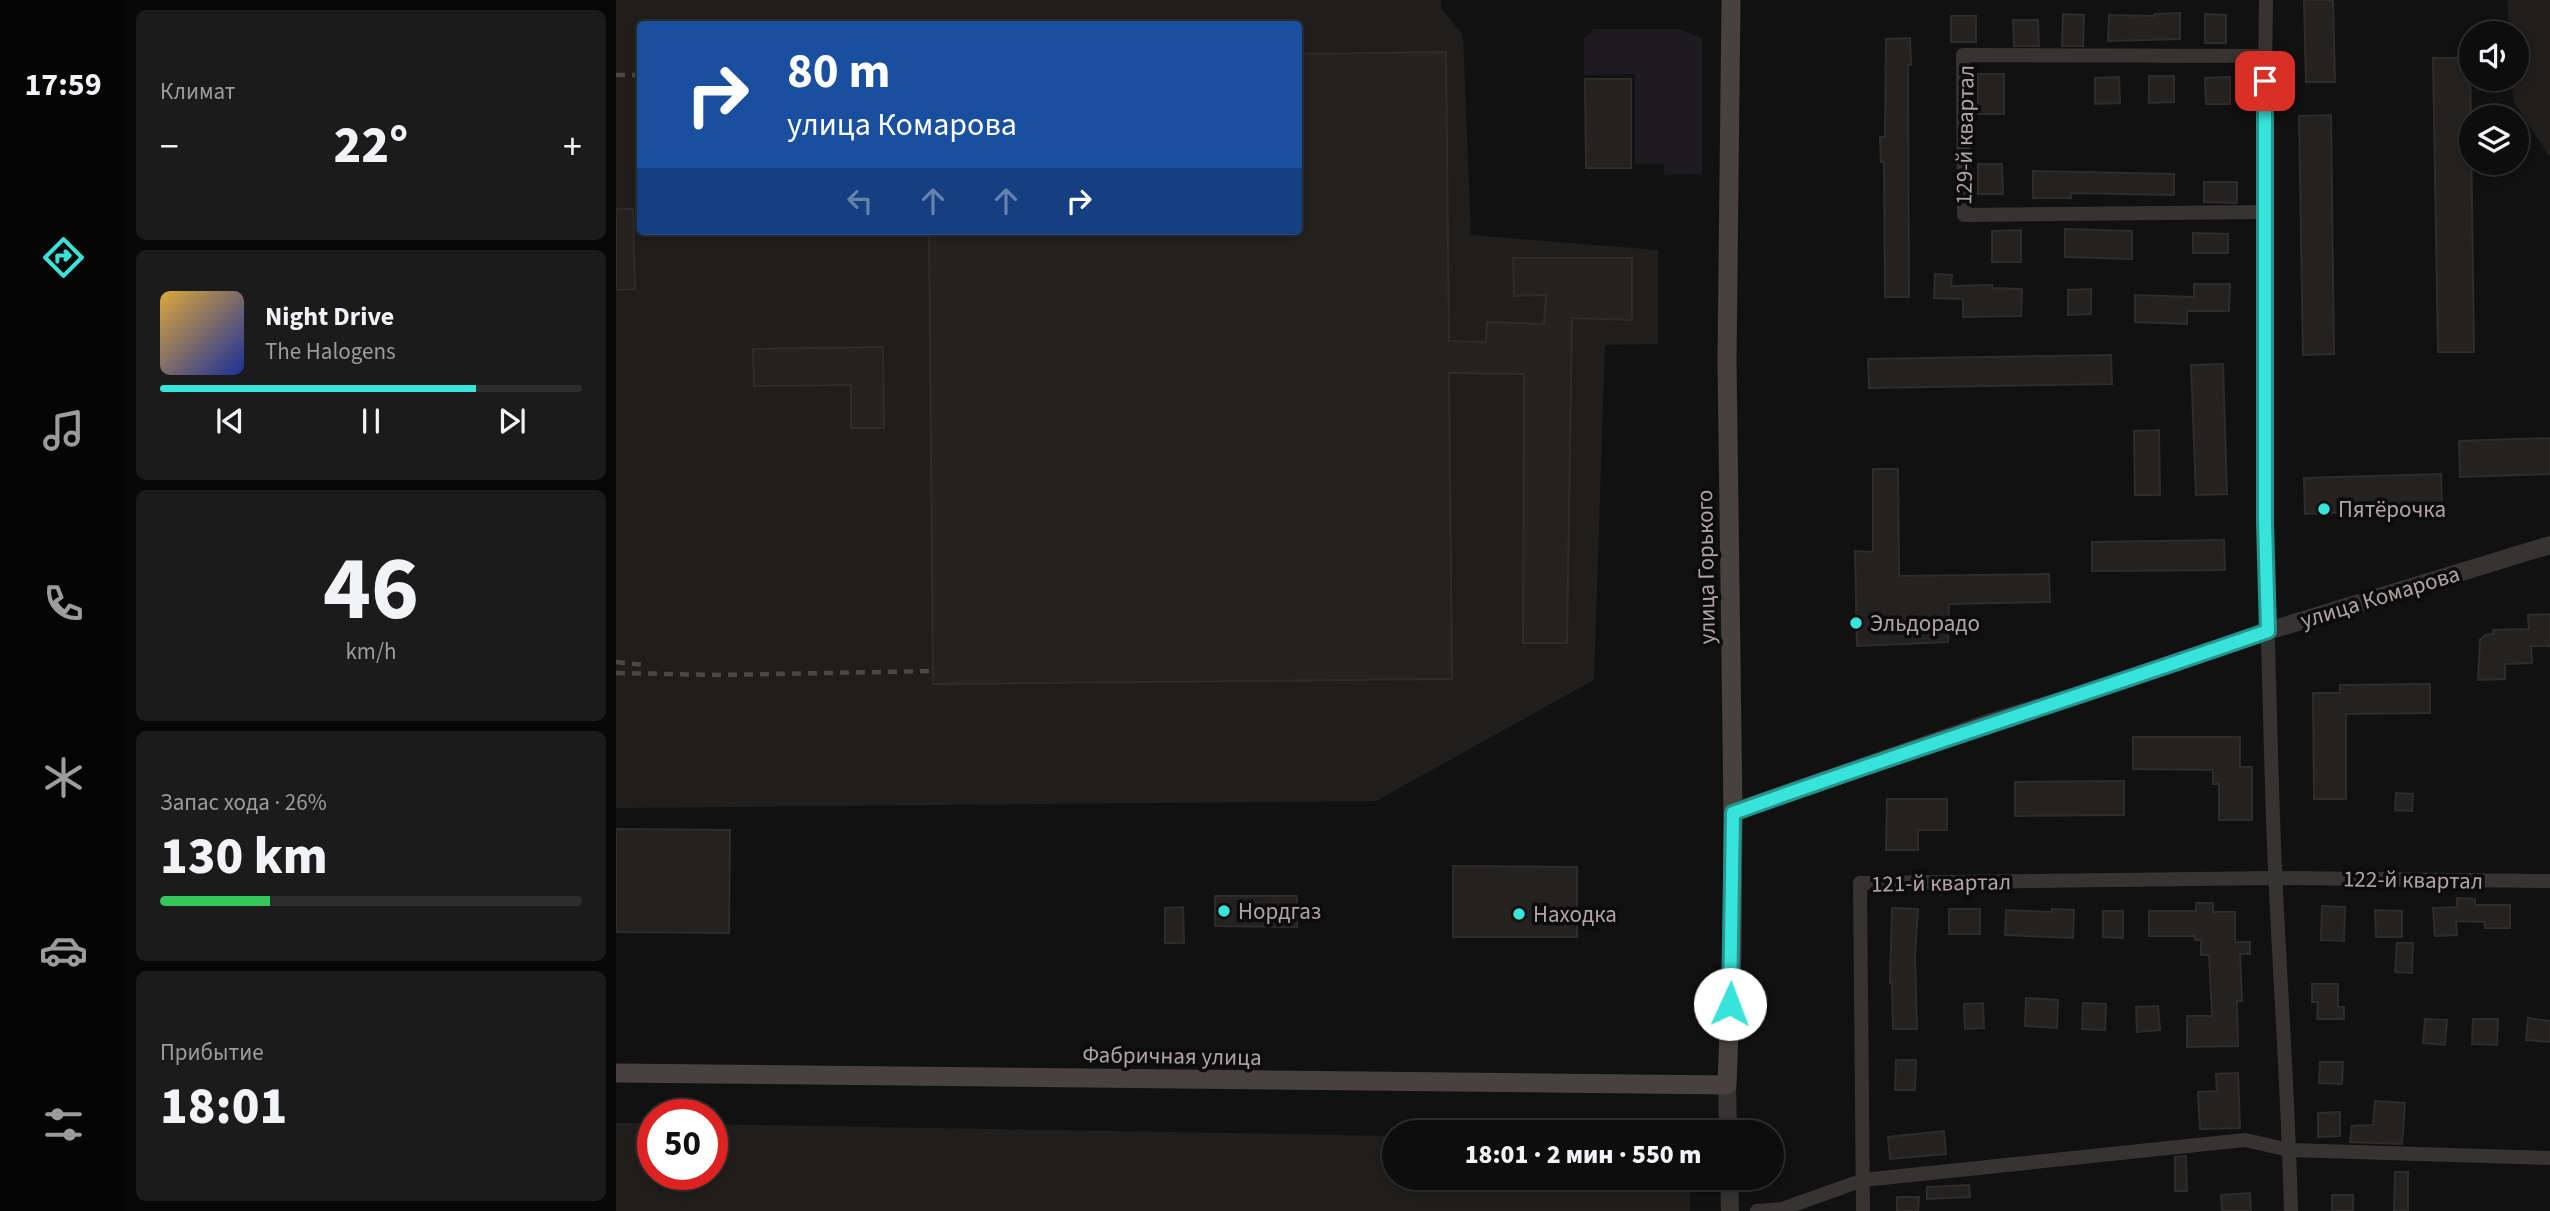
<!DOCTYPE html>
<html lang="ru">
<meta charset="utf-8">
<style>
:root{--surface:#0e0d0d;--page:#1c1b1b;--text:#f1f3f6;--muted:#9b9c9d;--line:#2e2d2e;--accent:#38e3d9}
body{margin:0;font-family:"Source Sans 3",sans-serif;background:var(--page);color:var(--text);height:100vh;display:flex;flex-direction:column;font-size:26px;white-space:nowrap}
*{box-sizing:border-box;margin:0}
p{font-size:23px;color:var(--muted)}
.icon{flex:none;width:38px;height:38px;fill:none;stroke:currentColor;stroke-width:2;stroke-linecap:round;stroke-linejoin:round}
.map{position:relative;flex:1;overflow:hidden}
.details{display:flex;flex-direction:column;gap:10px;padding:10px;background:#080707;width:490px}
.details>*{flex:none}
.hud{position:absolute;left:21px;top:21px;width:665px;height:214px;border-radius:7px;box-shadow:0 4px 10px #0003,0 0 0 2px var(--line);background:#1a4fa0;color:#fff;overflow:hidden}
.tools{position:absolute;left:1843px;top:21px;display:grid;gap:14px}
.tools a{display:grid;place-items:center;width:70px;height:70px;border-radius:50%;background:var(--surface);box-shadow:0 4px 10px #0003,0 0 0 2px var(--line);font-size:35px}
.speed{position:absolute;left:21px;top:1099px;display:flex;gap:14px;font-size:35px;font-weight:700;text-align:center}
.speed>*{display:grid;place-content:center;width:91px;height:91px;border-radius:50%;background:var(--surface);box-shadow:0 4px 10px #0003,0 0 0 2px var(--line);line-height:1}
.speed .limit{border:10px solid #d22;background:#fff;color:#111}
.pin{position:absolute;display:grid;place-items:center;width:60px;height:60px;color:#fff;margin:-30px;border-radius:14px;box-shadow:0 4px 10px #0006}
.me{position:absolute;width:77px;margin:-38px;rotate:2deg;stroke-linejoin:round;filter:drop-shadow(0 0 5px #0008)}
.turn{display:flex;align-items:center;gap:24px;height:147px;padding:0 35px;font-size:32px}
.turn .icon{width:91px;height:91px;stroke-width:2.5}
.turn b{display:block;font-size:49px;line-height:60px}
.lanes{display:flex;align-items:center;height:66px;padding:0 35px;background:#0003;justify-content:center;gap:35px;direction:ltr}
.lanes .off{opacity:.35}
.big{font-size:52px;font-weight:800;line-height:1.1}
.details .tile{flex:1;display:flex;flex-direction:column;justify-content:center;gap:10px;min-width:0;padding:0 24px;border-radius:10px;background:var(--page)}
.details .dial{align-items:center;gap:0}
.dial b{font-size:91px;line-height:1}
.song{display:flex;align-items:center;gap:21px}
.cover{width:84px;height:84px;border-radius:10px;background:linear-gradient(135deg,hsl(40 70% 55%),hsl(230 70% 35%))}
.played{height:7px;border-radius:4px;background:linear-gradient(90deg,var(--accent) 75%,var(--line) 75%)}
.keys{display:flex;justify-content:space-around;direction:ltr}
.heat{display:flex;justify-content:space-between;align-items:center;font-size:38px;direction:ltr}
.charge{height:10px;border-radius:5px;background:linear-gradient(90deg,#34c759 26%,var(--line) 0)}
.trip{position:absolute;left:766px;top:1120px;width:402px;height:70px;border-radius:35px;background:var(--surface);box-shadow:0 4px 10px #0003,0 0 0 2px var(--line);font-weight:800;line-height:70px;text-align:center}
main{display:flex;flex:1;min-height:0}
.menu{display:flex;flex-direction:column;width:126px;justify-content:space-around;align-items:center;background:#060505;color:var(--muted)}
.menu .icon{width:49px;height:49px}
.menu .current{color:var(--accent)}
.menu b{font-size:32px;color:var(--text)}
.map>svg:first-child{display:block}
</style>
<main>
<nav class="menu">
<b>17:59</b>
<svg class="icon current" aria-label="directions" viewBox="0 0 24 24"><path d="M12 3l9 9-9 9-9-9zM9 14v-3h6M13 9l2 2-2 2"/></svg>
<svg class="icon" aria-label="music" viewBox="0 0 24 24"><path d="M9 18V5l10-2v13"/><circle cx="6" cy="18" r="3"/><circle cx="16" cy="16" r="3"/></svg>
<svg class="icon" aria-label="phone" viewBox="0 0 24 24"><path d="M5 4h4l2 5-3 2q2 4 5 5l2-3 5 2v4C11 20 4 13 5 4z"/></svg>
<svg class="icon" aria-label="climate" viewBox="0 0 24 24"><path d="M12 3v18M4 7l16 10M4 17L20 7"/></svg>
<svg class="icon" aria-label="car" viewBox="0 0 24 24"><path d="M5 17H2v-5l4-1 3-4h7l3 4 3 1v5h-3M9 17h6M6 11h13"/><circle cx="7" cy="17" r="2"/><circle cx="17" cy="17" r="2"/></svg>
<svg class="icon" aria-label="filters" viewBox="0 0 24 24"><path d="M4 7h16M4 17h16"/><circle cx="9" cy="7" r="2"/><circle cx="15" cy="17" r="2"/></svg>
</nav>
<section class="details">
<div class="tile"><p>Климат</p>
<div class="heat"><a>−</a><b class="big">22°</b><a>+</a></div>
</div>
<div class="tile">
<div class="song"><i class="cover"></i><div><b>Night Drive</b><p>The Halogens</p></div></div>
<div class="played"></div>
<div class="keys"><svg class="icon" aria-label="previous" viewBox="0 0 24 24"><path d="M18 5L8 12l10 7zM5 5v14"/></svg><svg class="icon" aria-label="pause" viewBox="0 0 24 24"><path d="M8 5v14M16 5v14"/></svg><svg class="icon" aria-label="next" viewBox="0 0 24 24"><path d="M6 5l10 7-10 7zM19 5v14"/></svg></div>
</div>
<div class="tile dial"><b>46</b><p>km/h</p></div>
<div class="tile"><p>Запас хода · 26%</p><b class="big">130 km</b><div class="charge"></div></div>
<div class="tile"><p>Прибытие</p><b class="big">18:01</b></div>
</section>
<div class="map">
<svg width="1934" height="1211" viewBox="0 0 1934 1211">
<rect width="100%" height="100%" fill="#121111"/>
<g fill="#1f1e1d" fill-rule="evenodd">
<path d="M0 0H825V8L847 35 855 235 1042 250V344L989 345 978 680 760 801 0 808ZM24 24H682V231H24Z"/>
<polygon points="1891,0 1934,0 1934,158 1897,100 1896,79 1900,79 1900,33 1893,33"/>
<polygon points="0,1123 37,1123 37,1174 96,1174 96,1124 779,1136 779,1178 1074,1178 1074,1211 0,1211"/>
</g>
<polygon fill="#1d1b1f" points="978,29 1063,29 1086,38 1086,174 1048,175 1048,164 1019,164 1019,74 968,75 968,38"/>
<g fill="#232221" stroke="#2e2c2b" stroke-width="2">
<polygon points="1688,0 1717,0 1719,82 1690,82"/>
<polygon points="1564,13 1564,39 1492,41 1493,15 1539,16 1539,14"/>
<polygon points="1447,14 1468,15 1467,46 1446,46"/>
<polygon points="1589,14 1610,15 1610,43 1589,43"/>
<rect x="1335" y="16" width="25" height="26"/>
<polygon points="1397,20 1422,20 1423,46 1398,46"/>
<polygon points="1294,38 1295,65 1292,65 1293,297 1269,297 1268,162 1265,162 1264,137 1269,137 1270,39"/>
<polygon points="830,52 833,341 870,342 871,322 928,324 930,295 898,296 897,258 1016,258 1016,320 956,318 951,643 907,643 908,374 833,373 836,679 317,684 313,231 682,231 682,54"/>
<polygon points="1817,58 1854,58 1858,352 1822,352"/>
<rect x="1362" y="74" width="26" height="40"/>
<polygon points="1533,76 1558,76 1558,102 1533,103"/>
<polygon points="1503,77 1504,103 1479,104 1479,78"/>
<polygon points="1614,77 1614,104 1590,104 1589,78"/>
<polygon points="969,79 1015,79 1015,168 970,168"/>
<polygon points="1715,115 1718,354 1687,355 1683,116"/>
<polygon points="1362,164 1386,164 1387,194 1362,194"/>
<polygon points="1417,171 1558,174 1558,195 1455,193 1455,198 1417,198"/>
<polygon points="1588,182 1621,182 1621,203 1588,202"/>
<polygon points="0,209 17,209 19,289 0,290"/>
<polygon points="1449,229 1516,231 1516,259 1449,257"/>
<polygon points="1405,230 1405,262 1376,262 1376,231"/>
<polygon points="1577,233 1612,234 1612,253 1577,253"/>
<polygon points="1319,274 1336,275 1335,286 1376,285 1376,288 1406,289 1405,316 1347,317 1347,299 1318,298"/>
<polygon points="1578,284 1614,284 1613,311 1571,311 1571,324 1519,322 1519,295 1578,297"/>
<polygon points="1475,289 1475,314 1452,315 1452,290"/>
<polygon points="267,347 268,428 235,428 235,385 138,386 137,349"/>
<polygon points="1495,355 1496,384 1253,388 1252,359"/>
<polygon points="1607,364 1611,494 1580,495 1575,365"/>
<polygon points="1543,430 1544,495 1519,495 1518,431"/>
<polygon points="1934,438 1934,474 1844,477 1843,441"/>
<polygon points="1257,469 1282,469 1283,576 1433,574 1434,602 1333,604 1332,642 1241,646 1239,551 1257,552"/>
<polygon points="1825,474 1826,509 1689,514 1688,478"/>
<polygon points="1608,540 1609,570 1476,571 1476,542"/>
<polygon points="1934,614 1934,646 1915,646 1916,663 1889,664 1889,679 1862,680 1864,640 1869,635 1877,634 1877,630 1913,629 1912,615"/>
<polygon points="1814,684 1814,713 1730,714 1730,799 1698,799 1697,693 1724,693 1724,685"/>
<polygon points="1517,737 1624,737 1624,767 1636,767 1636,820 1603,820 1603,784 1597,784 1597,770 1517,769"/>
<polygon points="1508,781 1508,815 1399,816 1399,782"/>
<polygon points="1780,793 1797,794 1796,811 1779,810"/>
<polygon points="1271,799 1331,799 1331,830 1302,830 1302,850 1270,850"/>
<polygon points="0,829 114,830 113,933 0,932"/>
<polygon points="837,866 961,867 961,937 837,937"/>
<polygon points="599,896 681,896 681,927 599,926"/>
<polygon points="1841,898 1859,899 1859,905 1894,905 1894,928 1869,928 1869,922 1840,921 1841,935 1819,936 1817,908 1841,907"/>
<polygon points="1580,903 1597,903 1597,912 1619,912 1619,942 1634,942 1634,954 1624,954 1626,1001 1621,1001 1622,1046 1571,1047 1571,1016 1596,1016 1593,955 1585,955 1585,940 1579,940 1579,936 1533,936 1533,911 1580,911"/>
<polygon points="1706,906 1729,907 1728,941 1705,940"/>
<polygon points="567,907 568,943 549,943 549,908"/>
<polygon points="1276,908 1302,909 1299,955 1301,1029 1277,1029 1276,983 1274,983"/>
<rect x="1333" y="909" width="31" height="25"/>
<polygon points="1436,909 1458,910 1457,938 1389,935 1390,910 1436,912"/>
<polygon points="1759,910 1786,911 1786,937 1760,937"/>
<polygon points="1487,911 1507,911 1507,938 1487,937"/>
<polygon points="1781,943 1797,943 1796,973 1779,972"/>
<polygon points="1696,984 1722,984 1722,1007 1728,1007 1728,1019 1701,1019 1702,1002 1696,1002"/>
<polygon points="1410,998 1442,1000 1441,1028 1409,1026"/>
<polygon points="1367,1003 1368,1028 1349,1029 1348,1004"/>
<polygon points="1467,1003 1490,1004 1489,1030 1466,1029"/>
<polygon points="1542,1006 1544,1030 1521,1032 1520,1007"/>
<polygon points="1912,1018 1934,1021 1934,1042 1910,1040"/>
<polygon points="1809,1019 1831,1020 1829,1045 1807,1043"/>
<polygon points="1857,1019 1882,1019 1881,1045 1856,1044"/>
<polygon points="1280,1060 1300,1060 1299,1090 1279,1090"/>
<polygon points="1704,1062 1727,1062 1726,1084 1703,1083"/>
<polygon points="1622,1073 1624,1128 1584,1129 1582,1092 1601,1091 1600,1074"/>
<polygon points="1759,1101 1789,1103 1786,1144 1734,1142 1736,1126 1757,1125"/>
<polygon points="1724,1112 1724,1136 1702,1137 1702,1113"/>
<polygon points="1328,1131 1330,1154 1274,1159 1272,1137"/>
<polygon points="1570,1156 1571,1191 1559,1191 1559,1157"/>
<polygon points="1779,1172 1792,1172 1792,1211 1778,1211"/>
<polygon points="1353,1185 1354,1197 1311,1199 1311,1187"/>
<polygon points="1634,1193 1635,1211 1606,1211 1605,1195"/>
<rect x="1716" y="1195" width="21" height="16"/>
<polygon points="1281,1197 1303,1197 1302,1211 1281,1211"/>
</g>
<g fill="none" stroke-linecap="round" stroke-linejoin="round">
<g stroke="#373332" stroke-width="14">
<path d="M1650 0C1645 282 1648 564 1658 846 1663 968 1672 1089 1675 1211"/>
<polyline points="1648,212 1348,215 1347,55 1649,56"/>
<polyline points="1141,1211 1166,1209 1247,1180 1629,1140 1673,1150 1934,1158"/>
<polyline points="1247,1211 1244,883 1660,878 1934,881"/>
</g>
<g stroke="#373332" stroke-width="18">
<polyline points="1117,812 1378,721 1467,694 1652,631 1934,545"/>
<polyline points="1111,1085 1112,1132"/>
<polyline points="1113,1178 1114,1211"/>
</g>
<polyline stroke="#474140" stroke-width="19" points="0,1073 1111,1085 1116,950 1117,812 1111,361 1115,0"/>
<g stroke="#4c4645" stroke-width="4.5" stroke-dasharray="9 7" stroke-linecap="butt">
<polyline points="0,75 24,75"/>
<polyline points="0,662 29,665"/>
<polyline points="0,673 105,675 317,671"/>
</g>
</g>
<g fill="none" stroke-linecap="round" stroke-linejoin="round">
<g stroke="#24948d" stroke-width="18">
<path id="route" d="M1114 1004 1117 813C1294 749 1474 693 1652 631L1649 523V81"/>
</g>
<use href="#route" stroke="#38e3d9" stroke-width="12"/>
</g>
<g fill="#38e3d9" stroke="#0d0c0c" stroke-width="2.5">
<circle cx="1708" cy="509" r="7"/>
<circle cx="1240" cy="623" r="7"/>
<circle cx="608" cy="911" r="7"/>
<circle cx="903" cy="914" r="7"/>
</g>
<g text-anchor="middle" dominant-baseline="central" stroke-width="7" stroke-linejoin="round" paint-order="stroke">
<g font-size="23" fill="#b2a3a4" stroke="#0d0c0c">
<text transform="translate(1349 135) rotate(-89)">129-й квартал</text>
<text transform="translate(1090 567) rotate(-91)">улица Горького</text>
<text transform="translate(1764 597) rotate(-17)">улица Комарова</text>
<text transform="translate(1797 880) rotate(1)">122-й квартал</text>
<text transform="translate(1325 883) rotate(-1)">121-й квартал</text>
<text transform="translate(556 1056) rotate(1)">Фабричная улица</text>
</g>
<g font-size="23" fill="#b2a3a4" stroke="#0d0c0c" text-anchor="start">
<text x="1722" y="509">Пятёрочка</text>
<text x="1254" y="623">Эльдорадо</text>
<text x="622" y="911">Нордгаз</text>
<text x="917" y="914">Находка</text>
</g>
</g>
</svg>
<div class="tools">
<a><svg class="icon" aria-label="sound" viewBox="0 0 24 24"><path d="M4 9h4l5-4v14l-5-4H4zM17 9q2 3 0 6"/></svg></a>
<a><svg class="icon" aria-label="layers" viewBox="0 0 24 24"><path d="M12 4l9 5-9 5-9-5zM3 14l9 5 9-5"/></svg></a>
</div>
<div class="speed"><div class="limit">50</div></div>
<div class="pin" style="left:1649px;top:81px;background:#d93025"><svg class="icon" aria-label="arrive" viewBox="0 0 24 24"><path d="M6 21V4h12l-3 4 3 4H6"/></svg></div>
<svg class="me" style="left:1114px;top:1004px" viewBox="-20 -20 40 40"><circle r="19" fill="#fff"/><path d="M0-13L10 11 0 6-10 11z" fill="#38e3d9"/></svg>
<div class="trip">18:01 · 2 мин · 550 m</div>
<div class="hud">
<div class="turn"><svg class="icon" aria-label="right" viewBox="0 0 24 24"><path d="M7 20v-9h11M14 6l5 5-5 5"/></svg><div><b>80 m</b>улица Комарова</div></div>
<div class="lanes"><svg class="icon off" aria-label="left" viewBox="0 0 24 24"><path d="M17 20v-9H6M10 6l-5 5 5 5"/></svg><svg class="icon off" aria-label="ahead" viewBox="0 0 24 24"><path d="M12 20V5M6 11l6-6 6 6"/></svg><svg class="icon off" aria-label="ahead" viewBox="0 0 24 24"><path d="M12 20V5M6 11l6-6 6 6"/></svg><svg class="icon" aria-label="right" viewBox="0 0 24 24"><path d="M7 20v-9h11M14 6l5 5-5 5"/></svg></div>
</div>
</div>
</main>
